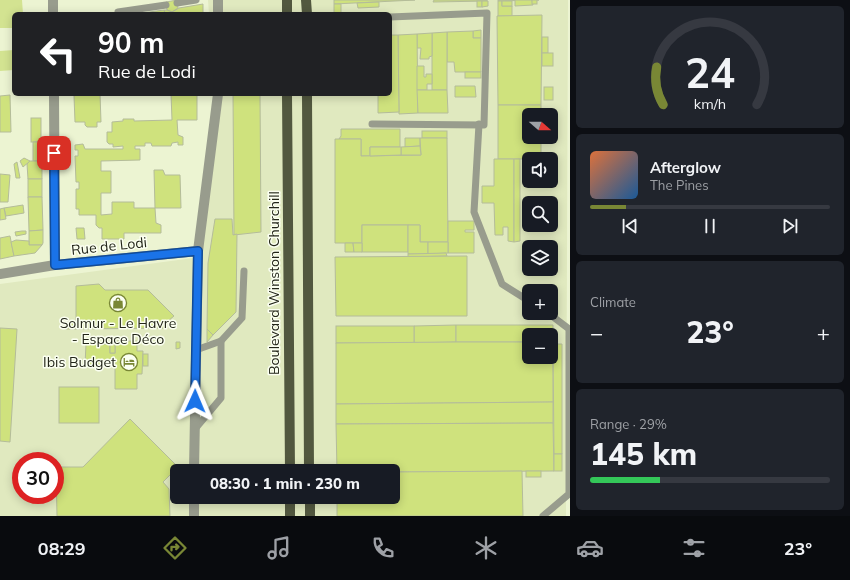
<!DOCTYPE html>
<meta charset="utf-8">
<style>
:root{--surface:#171b24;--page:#20242c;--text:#f1f3f6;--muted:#9ea1a6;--line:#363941;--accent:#798735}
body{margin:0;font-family:Mulish,sans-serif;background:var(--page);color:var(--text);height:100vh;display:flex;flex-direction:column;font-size:15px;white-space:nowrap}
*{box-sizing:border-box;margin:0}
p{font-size:13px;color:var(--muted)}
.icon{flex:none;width:22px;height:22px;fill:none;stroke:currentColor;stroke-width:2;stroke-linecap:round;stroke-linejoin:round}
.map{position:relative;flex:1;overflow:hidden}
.details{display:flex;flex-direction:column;gap:6px;padding:6px;background:#0d0f14;width:280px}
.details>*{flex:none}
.banner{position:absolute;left:12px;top:12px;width:380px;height:84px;border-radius:6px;box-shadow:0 2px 10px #0003;background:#202124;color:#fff;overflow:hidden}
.needle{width:26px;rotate:110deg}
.buttons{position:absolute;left:522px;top:108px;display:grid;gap:8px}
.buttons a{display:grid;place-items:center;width:36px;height:36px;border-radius:6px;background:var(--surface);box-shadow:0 2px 10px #0003;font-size:20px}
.speed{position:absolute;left:12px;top:452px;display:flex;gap:8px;font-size:20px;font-weight:700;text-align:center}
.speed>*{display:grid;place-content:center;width:52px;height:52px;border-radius:50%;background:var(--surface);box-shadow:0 2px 10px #0003;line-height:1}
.speed .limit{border:6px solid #d22;background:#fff;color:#111}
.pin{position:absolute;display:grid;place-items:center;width:34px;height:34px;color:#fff;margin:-17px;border-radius:8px;box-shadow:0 2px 6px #0006}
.me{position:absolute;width:44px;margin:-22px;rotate:1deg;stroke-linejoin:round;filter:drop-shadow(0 0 3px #0008)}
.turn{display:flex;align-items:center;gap:14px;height:84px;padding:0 20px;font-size:18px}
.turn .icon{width:52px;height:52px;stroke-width:2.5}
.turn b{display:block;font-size:28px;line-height:34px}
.big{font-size:30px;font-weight:800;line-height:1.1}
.details .tile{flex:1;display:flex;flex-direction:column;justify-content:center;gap:6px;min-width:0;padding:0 14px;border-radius:6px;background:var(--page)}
.details .dial{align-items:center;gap:0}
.dial svg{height:104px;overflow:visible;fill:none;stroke:var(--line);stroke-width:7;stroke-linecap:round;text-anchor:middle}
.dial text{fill:var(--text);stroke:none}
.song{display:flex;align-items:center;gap:12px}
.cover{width:48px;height:48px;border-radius:6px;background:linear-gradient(135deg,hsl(20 70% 55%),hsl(210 70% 35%))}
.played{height:4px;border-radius:2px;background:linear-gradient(90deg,var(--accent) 15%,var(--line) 15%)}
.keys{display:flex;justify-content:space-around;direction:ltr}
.heat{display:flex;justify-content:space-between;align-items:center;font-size:22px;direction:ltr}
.charge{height:6px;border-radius:3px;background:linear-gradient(90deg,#34c759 29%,var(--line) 0)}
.trip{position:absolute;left:170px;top:464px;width:230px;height:40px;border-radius:6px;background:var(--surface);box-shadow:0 2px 10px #0003;font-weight:800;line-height:40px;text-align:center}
.tabs{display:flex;height:64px;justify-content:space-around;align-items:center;background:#090b0e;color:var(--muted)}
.tabs .icon{width:28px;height:28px}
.tabs .current{color:var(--accent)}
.tabs b{font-size:18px;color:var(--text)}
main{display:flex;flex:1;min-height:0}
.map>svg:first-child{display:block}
</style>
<main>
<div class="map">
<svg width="570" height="516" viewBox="0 0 570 516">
<rect width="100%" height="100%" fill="#ecf4d2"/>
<path fill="#e0e9bf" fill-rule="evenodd" d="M208 0H568L566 516H0V284L193 258 216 104 215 94H390V14H209ZM529 115H551V137H529ZM529 159H551V181H529ZM529 203H551V225H529ZM529 247H551V269H529ZM529 291H551V313H529ZM529 335H551V357H529ZM21 461H55V495H21ZM177 471H393V497H177Z"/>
<g fill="#d3e391">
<polygon points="0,0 22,0 23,14 14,14 14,28 0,28"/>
<polygon points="14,50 14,70 0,71 0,51"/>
</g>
<g fill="#cfe27d" stroke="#b4bc9a">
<polygon points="177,0 178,8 172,12 167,10 166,2"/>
<polygon points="334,0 415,0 334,4"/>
<polygon points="434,0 487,0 487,1 433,2"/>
<polygon points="498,0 539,0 498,1"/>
<polygon points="515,0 532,0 533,5 515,6"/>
<rect x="532" y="0" width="5" height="4"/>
<rect x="477" y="1" width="5" height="6"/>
<polygon points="482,1 488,1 488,6 482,7"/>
<polygon points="498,1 502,1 502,6 512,6 512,16 498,16"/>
<rect x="502" y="1" width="10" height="5"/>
<polygon points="379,2 379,7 358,8 357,3"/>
<polygon points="203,4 203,14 165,14 164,10 167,10 172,12 179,8"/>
<polygon points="334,4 341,4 341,13 334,14"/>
<polygon points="164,10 165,14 143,14 142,13"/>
<polygon points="542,15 541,105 498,105 497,16"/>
<polygon points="481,30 481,38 473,38 473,31"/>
<polygon points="473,31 473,38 481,38 481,72 455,72 454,62 447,62 447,32"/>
<polygon points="447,32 447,90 432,90 432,33"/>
<polygon points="432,33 432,56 429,57 429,59 420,59 421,48 417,48 417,34"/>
<polygon points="417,34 418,113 399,114 398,35"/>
<polygon points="390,35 398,35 399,112 378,113 378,94 390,94"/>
<rect x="542" y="37" width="6" height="16"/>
<rect x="542" y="53" width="11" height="13"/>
<polygon points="417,66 424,66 424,77 426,77 426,74 432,74 432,84 427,84 427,90 417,90"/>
<rect x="465" y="72" width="16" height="6"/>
<polygon points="455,86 475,86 476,97 455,97"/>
<rect x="544" y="87" width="9" height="13"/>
<polygon points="417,90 447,90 448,113 418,113"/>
<polygon points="77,94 100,94 101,122 97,122 97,127 87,127 85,125 85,122 75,122 74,96 77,95"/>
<polygon points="171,94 197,94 197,120 177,120 178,135 183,137 183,145 178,145 178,142 172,143 171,146 152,146 151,143 145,143 145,146 135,146 135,149 140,149 140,160 101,161 101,171 111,171 111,193 101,193 101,215 112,214 112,202 134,202 134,208 155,208 156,223 161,225 161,233 124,233 124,239 102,239 102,228 99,228 96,225 96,215 79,215 79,209 76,209 76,189 79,189 79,182 76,182 75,156 78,156 78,150 75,150 75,145 83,144 85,149 123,149 123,146 113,147 113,144 109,144 107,142 107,132 112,132 112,122 123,121 123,119 134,119 134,121 172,120"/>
<polygon points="233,94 260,94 261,232 234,235"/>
<polygon points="10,95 11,132 0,132 0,96"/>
<polygon points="498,105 541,105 541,115 529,115 529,137 541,137 541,159 498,159"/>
<rect x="31" y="118" width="10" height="24"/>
<polygon points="341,129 400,129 400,147 370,147 370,156 361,156 361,139 339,139 341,136"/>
<rect x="422" y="131" width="25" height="7"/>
<polygon points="405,138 420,138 420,146 405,147"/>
<polygon points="420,138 447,138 448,242 420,242 420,225 362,225 362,243 335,243 335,139 361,139 361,156 421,155"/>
<polygon points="33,142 41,142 42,161 33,161"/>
<polygon points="420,146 421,155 401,155 401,147"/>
<polygon points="370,147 401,147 401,155 370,156"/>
<polygon points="24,158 30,161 23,167 20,161"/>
<polygon points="494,159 514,159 514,242 508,241 508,227 503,227 503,235 495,235 494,203 482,203 482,186 494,186"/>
<polygon points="514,159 520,159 520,241 514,242"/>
<polygon points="30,161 42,161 42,179 28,179 27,164"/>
<polygon points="17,162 20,178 16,178 14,164"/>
<polygon points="154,170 163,170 165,175 180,175 181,208 155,208"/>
<polygon points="0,174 10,175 8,202 0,202"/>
<rect x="28" y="179" width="14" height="18"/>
<polygon points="28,197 42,197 43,230 29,231"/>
<polygon points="23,205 24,213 6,216 4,208"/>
<polygon points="4,208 6,219 0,220 0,209"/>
<polygon points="215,219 232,219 233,235 237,234 236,312 213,335 207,329 208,263"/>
<polygon points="448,221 474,221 474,230 465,230 465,232 474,232 474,253 448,253"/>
<rect x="362" y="225" width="46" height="27"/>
<polygon points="408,225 420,225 420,242 428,242 428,254 408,254"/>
<polygon points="76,228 84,228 85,239 77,239"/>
<polygon points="43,230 43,243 42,245 29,245 29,231"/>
<polygon points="22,231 26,231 26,234 16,236 15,232"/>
<polygon points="10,236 14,256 0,259 0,238"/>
<polygon points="16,240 29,241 29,245 42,245 35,253 14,256 11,242"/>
<polygon points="428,242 448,242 448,253 428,254"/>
<polygon points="345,243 353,243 354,252 345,252"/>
<polygon points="353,243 362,243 362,252 354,252"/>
<polygon points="446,253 447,256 408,257 408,254"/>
<polygon points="467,256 467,316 336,316 335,257"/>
<polygon points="99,284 105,290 148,290 174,316 168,321 166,321 166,328 76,329 76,286"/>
<rect x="67" y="321" width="9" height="8"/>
<polygon points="456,325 456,342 414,343 414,326"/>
<polygon points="456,325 553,325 553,342 551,342 551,335 529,335 529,342 456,342"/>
<rect x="336" y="326" width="78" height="17"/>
<polygon points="0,328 17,329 10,442 0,441"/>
<polygon points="207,329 213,335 207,342"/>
<polygon points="115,341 137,341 137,351 143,351 142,374 137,374 137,389 115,389 115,359 110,359 110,365 85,365 86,344 110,344 110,353 115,353"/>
<polygon points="176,342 180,342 180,348 176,349"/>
<polygon points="456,342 529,342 529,357 551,357 551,342 553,342 553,402 336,404 336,343"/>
<rect x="110" y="344" width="5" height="9"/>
<polygon points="553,344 562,344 562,454 554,454"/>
<rect x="143" y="354" width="5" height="12"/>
<rect x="59" y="387" width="40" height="36"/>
<polygon points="553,402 553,423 336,424 336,404"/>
<polygon points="130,419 178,467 163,482 169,489 170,516 57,516 56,467 83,467"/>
<polygon points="553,423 554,471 393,472 393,471 337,471 336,424"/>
<rect x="554" y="454" width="8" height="17"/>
<polygon points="522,471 523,516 337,516 337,497 393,497 393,472"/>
<rect x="526" y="471" width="15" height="6"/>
</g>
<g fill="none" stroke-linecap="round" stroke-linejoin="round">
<g stroke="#989c8d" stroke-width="7">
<polyline points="177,3 196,0"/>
<polyline points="118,12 166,5"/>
<polyline points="372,124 484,125 487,13 390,17"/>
<polyline points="479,124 474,212 502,284 529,301"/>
<polyline points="196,350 221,341 242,318 244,271"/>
<polyline points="195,429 221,398 221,341"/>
<polyline points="543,516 569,494 569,329 548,313"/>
</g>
<g stroke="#989c8d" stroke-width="10">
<polyline points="53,0 53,14"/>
<polyline points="218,0 218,14"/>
<polyline points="54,94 55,265"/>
<polyline points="0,274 55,265 198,251"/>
<polyline points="194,471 198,251 218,94"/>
<polyline points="194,497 194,516"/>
</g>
<g stroke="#52583f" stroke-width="10">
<polyline points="306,0 307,14"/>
<polyline points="287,14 287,0"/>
<polyline points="287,94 290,471"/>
<polyline points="307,94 309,471"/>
<polyline points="290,497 290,516"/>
<polyline points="310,497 310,516"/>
</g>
</g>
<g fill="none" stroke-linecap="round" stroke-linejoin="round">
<g stroke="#114b97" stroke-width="10">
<polyline id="route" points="54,153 55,265 198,251 195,401"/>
</g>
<use href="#route" stroke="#1a73e8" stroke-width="7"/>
</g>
<defs>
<g id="shop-ring" transform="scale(0.9)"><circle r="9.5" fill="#fbfff1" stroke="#798735" stroke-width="1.5"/><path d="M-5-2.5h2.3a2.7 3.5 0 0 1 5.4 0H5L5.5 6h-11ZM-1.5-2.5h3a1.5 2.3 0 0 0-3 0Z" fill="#798735"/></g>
<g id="hotel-ring" transform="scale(0.9)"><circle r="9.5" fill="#fbfff1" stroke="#798735" stroke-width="1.5"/><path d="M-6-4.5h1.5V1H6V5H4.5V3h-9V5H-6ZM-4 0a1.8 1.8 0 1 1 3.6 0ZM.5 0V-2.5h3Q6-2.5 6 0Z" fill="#798735"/></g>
</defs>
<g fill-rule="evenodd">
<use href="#shop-ring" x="118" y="303"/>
<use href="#hotel-ring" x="129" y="362"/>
</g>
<g text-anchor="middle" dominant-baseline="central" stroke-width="3" stroke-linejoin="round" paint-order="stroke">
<g font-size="14" fill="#222518" stroke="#fbfff1">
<text transform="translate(109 246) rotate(-6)">Rue de Lodi</text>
<text transform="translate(274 283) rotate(-90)">Boulevard Winston Churchill</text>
</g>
<g font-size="14" fill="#222518" stroke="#fbfff1">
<text x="118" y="323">Solmur - Le Havre<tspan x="118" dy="16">- Espace Déco</tspan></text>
<text x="116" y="362" text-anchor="end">Ibis Budget</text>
</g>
</g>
</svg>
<div class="buttons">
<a><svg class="needle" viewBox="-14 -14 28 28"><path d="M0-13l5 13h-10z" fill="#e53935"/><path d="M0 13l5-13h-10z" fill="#9ea1a6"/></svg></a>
<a><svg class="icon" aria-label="sound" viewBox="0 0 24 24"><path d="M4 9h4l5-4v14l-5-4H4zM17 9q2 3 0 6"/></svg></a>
<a><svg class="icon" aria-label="search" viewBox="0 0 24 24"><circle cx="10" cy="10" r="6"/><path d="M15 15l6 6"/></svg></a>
<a><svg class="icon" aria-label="layers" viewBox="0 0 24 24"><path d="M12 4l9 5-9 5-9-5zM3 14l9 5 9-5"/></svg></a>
<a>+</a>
<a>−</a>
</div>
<div class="speed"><div class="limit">30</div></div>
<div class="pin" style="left:54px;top:153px;background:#d93025"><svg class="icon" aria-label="arrive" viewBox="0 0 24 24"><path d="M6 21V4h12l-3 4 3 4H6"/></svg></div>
<svg class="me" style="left:195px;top:401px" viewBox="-20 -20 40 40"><path d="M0-17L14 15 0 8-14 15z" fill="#1a73e8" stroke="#fff" stroke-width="4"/></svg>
<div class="trip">08:30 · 1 min · 230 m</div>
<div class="banner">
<div class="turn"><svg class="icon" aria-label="left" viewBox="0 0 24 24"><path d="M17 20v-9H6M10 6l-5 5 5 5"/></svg><div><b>90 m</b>Rue de Lodi</div></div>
</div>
</div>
<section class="details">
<div class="tile dial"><svg viewBox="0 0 100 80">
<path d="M14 69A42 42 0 1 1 86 69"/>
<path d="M14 69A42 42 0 0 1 9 40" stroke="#798735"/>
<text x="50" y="56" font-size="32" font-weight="700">24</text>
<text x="50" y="72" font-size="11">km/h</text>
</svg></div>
<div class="tile">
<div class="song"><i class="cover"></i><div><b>Afterglow</b><p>The Pines</p></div></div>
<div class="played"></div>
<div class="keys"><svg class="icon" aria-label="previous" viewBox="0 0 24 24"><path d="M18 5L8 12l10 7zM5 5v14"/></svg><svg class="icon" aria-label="pause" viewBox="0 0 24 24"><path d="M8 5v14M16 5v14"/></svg><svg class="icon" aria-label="next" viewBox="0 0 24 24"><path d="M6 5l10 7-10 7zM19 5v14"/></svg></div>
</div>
<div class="tile"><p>Climate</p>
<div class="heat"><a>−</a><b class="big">23°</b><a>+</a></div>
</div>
<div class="tile"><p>Range · 29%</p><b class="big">145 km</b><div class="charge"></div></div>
</section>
</main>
<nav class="tabs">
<b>08:29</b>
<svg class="icon current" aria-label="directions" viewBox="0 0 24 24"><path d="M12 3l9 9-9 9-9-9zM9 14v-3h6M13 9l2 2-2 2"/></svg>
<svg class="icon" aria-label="music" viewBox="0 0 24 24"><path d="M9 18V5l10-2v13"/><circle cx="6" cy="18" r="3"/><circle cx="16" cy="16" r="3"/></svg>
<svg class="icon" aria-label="phone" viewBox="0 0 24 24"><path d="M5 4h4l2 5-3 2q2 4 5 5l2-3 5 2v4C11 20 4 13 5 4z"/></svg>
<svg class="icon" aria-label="climate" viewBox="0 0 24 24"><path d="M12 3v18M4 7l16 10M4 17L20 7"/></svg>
<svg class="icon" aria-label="car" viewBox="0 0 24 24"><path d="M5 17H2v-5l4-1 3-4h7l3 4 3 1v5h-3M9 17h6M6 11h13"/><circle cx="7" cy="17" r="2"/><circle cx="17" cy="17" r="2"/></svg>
<svg class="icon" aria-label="filters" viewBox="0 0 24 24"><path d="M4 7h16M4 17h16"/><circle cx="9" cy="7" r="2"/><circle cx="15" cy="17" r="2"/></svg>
<b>23°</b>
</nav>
